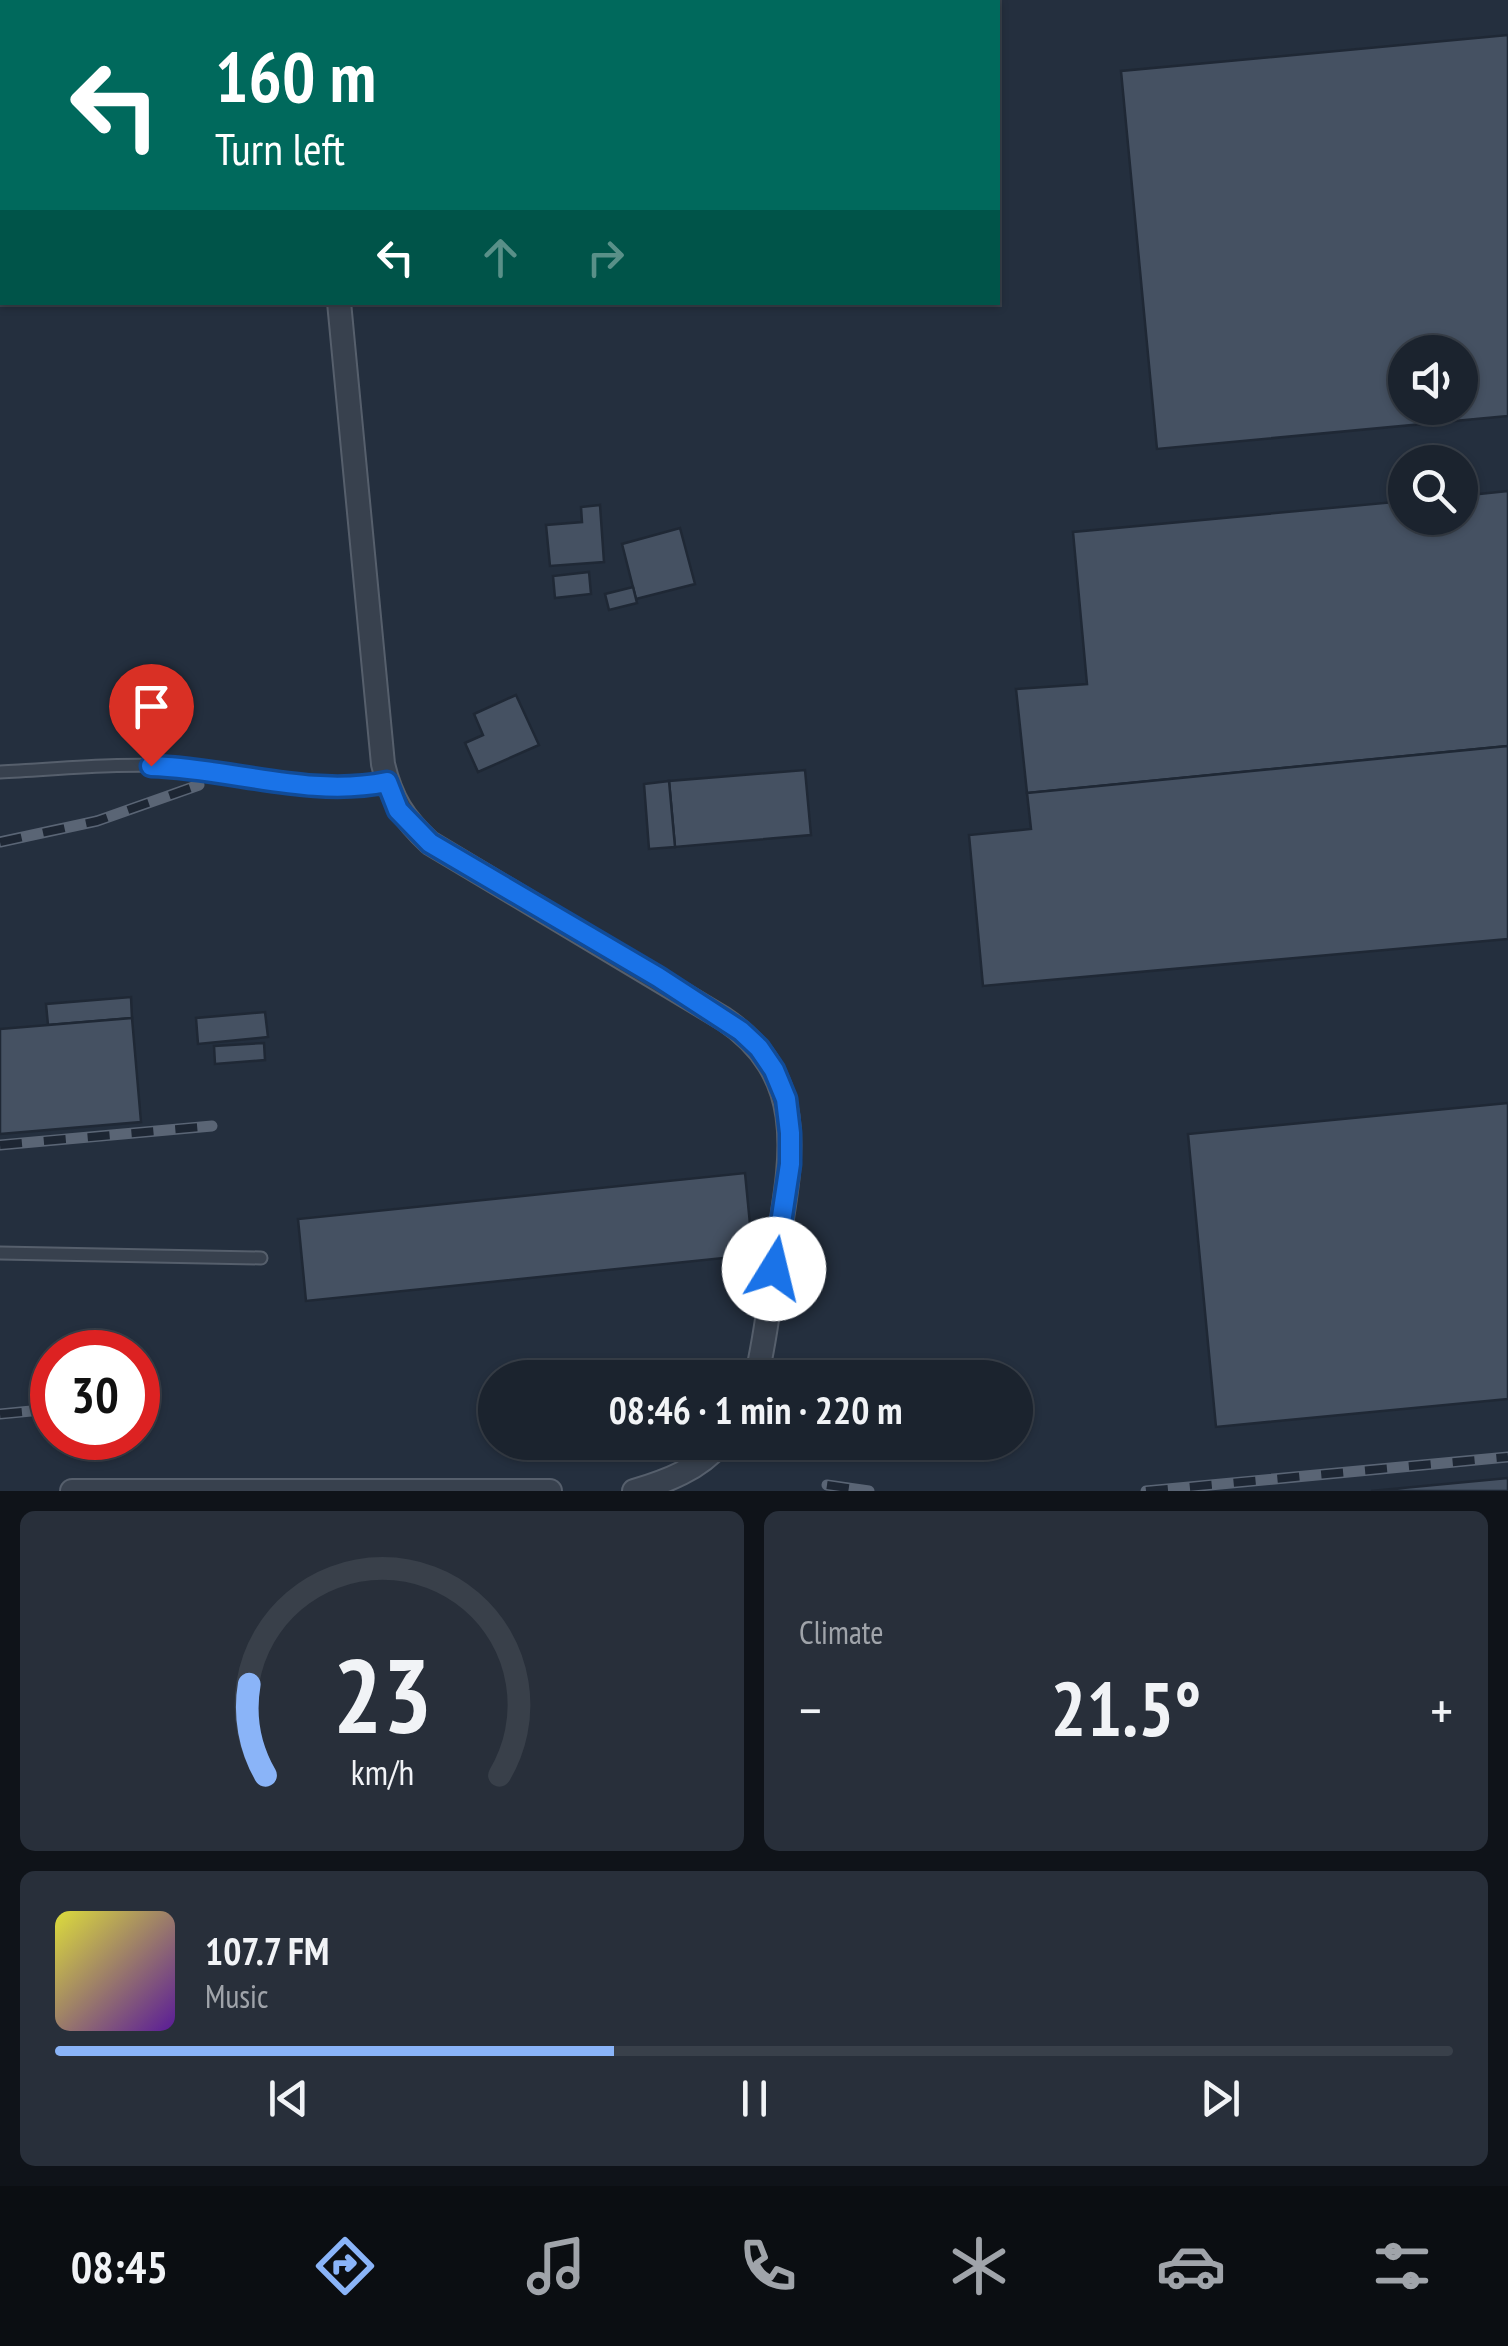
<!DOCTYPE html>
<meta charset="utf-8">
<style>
:root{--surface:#1b232e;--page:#282f3a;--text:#f1f3f6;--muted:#a0a4aa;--line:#39404a;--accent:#8ab4f8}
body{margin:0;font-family:"PT Sans Narrow",sans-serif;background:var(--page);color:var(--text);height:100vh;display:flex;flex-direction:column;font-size:38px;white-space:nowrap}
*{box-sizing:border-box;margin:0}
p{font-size:32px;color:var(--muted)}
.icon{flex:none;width:55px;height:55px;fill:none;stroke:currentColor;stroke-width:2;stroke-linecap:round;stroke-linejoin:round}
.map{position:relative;height:1491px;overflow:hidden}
.side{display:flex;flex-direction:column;gap:20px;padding:20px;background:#0f1319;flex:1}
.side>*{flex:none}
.hud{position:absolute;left:0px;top:0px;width:1000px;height:305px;box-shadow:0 2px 8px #0004,0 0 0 2px var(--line);background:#00695c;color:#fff;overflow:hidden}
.controls{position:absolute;left:1388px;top:335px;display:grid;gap:20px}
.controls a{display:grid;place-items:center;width:90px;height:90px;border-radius:50%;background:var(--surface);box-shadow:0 2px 8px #0004,0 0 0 2px var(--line);font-size:50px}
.speed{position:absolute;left:30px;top:1330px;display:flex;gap:20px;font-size:50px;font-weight:700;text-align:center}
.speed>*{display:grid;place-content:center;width:130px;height:130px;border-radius:50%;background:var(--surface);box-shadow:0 2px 8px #0004,0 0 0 2px var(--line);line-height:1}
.speed .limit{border:15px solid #d22;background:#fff;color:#111}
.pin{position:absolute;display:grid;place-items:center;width:85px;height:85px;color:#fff;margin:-102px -42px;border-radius:50% 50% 50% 0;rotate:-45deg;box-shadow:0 0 10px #0007}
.pin .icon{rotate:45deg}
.me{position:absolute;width:110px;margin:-55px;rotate:9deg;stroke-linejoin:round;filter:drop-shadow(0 0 8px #0008)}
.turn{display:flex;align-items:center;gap:35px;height:210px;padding:0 50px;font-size:45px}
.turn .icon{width:130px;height:130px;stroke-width:2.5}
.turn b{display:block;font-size:70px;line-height:85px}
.lanes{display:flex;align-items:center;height:95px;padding:0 50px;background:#0003;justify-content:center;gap:50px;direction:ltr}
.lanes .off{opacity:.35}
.big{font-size:75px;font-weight:600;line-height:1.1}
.side .card{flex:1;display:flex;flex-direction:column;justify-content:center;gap:15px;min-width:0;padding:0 35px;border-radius:15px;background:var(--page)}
.side .dial{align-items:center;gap:0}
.dial svg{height:260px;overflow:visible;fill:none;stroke:var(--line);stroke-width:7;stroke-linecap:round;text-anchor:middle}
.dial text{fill:var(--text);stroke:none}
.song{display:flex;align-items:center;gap:30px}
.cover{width:120px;height:120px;border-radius:15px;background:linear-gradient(135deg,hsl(60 70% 55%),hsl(270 70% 35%))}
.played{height:10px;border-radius:5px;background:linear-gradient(90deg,var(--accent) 40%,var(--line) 40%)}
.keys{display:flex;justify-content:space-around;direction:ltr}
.heat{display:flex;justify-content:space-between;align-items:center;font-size:55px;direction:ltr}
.side .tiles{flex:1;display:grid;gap:20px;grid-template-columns:1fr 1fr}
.card:last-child{grid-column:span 2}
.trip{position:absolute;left:478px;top:1360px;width:555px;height:100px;border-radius:50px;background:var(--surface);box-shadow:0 2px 8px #0004,0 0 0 2px var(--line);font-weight:600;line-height:100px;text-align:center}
.tab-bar{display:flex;height:160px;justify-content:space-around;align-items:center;background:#0b0e12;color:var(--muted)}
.tab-bar .icon{width:70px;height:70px}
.tab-bar .on{color:var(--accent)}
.tab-bar b{font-size:45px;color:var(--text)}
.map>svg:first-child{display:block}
</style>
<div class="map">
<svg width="1508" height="1491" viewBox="0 0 1508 1491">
<rect width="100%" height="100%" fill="#242f3e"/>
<g fill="#455162" stroke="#1f2835" stroke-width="2.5" fill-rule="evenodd">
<path d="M1508 35V416L1157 449 1121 71ZM1405 352H1460V408H1405Z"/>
<polygon points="1508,491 1508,746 1027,793 1016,689 1087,684 1073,532 1405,501 1405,518 1460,518 1460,496"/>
<polygon points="600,505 604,562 550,566 546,525 582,522 581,507"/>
<polygon points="680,528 695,584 636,599 622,544"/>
<polygon points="589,572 591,594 555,598 553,576"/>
<polygon points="633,587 637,603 609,610 605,594"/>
<polygon points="516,695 539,745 478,772 465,743 483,735 474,714"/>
<polygon points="1508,746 1508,939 983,986 969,835 1031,829 1027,793"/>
<polygon points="805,770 811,835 675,847 669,781"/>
<polygon points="669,781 675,847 649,849 644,784"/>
<polygon points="131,997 132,1018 48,1025 46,1004"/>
<polygon points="265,1012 268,1037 198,1044 196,1018"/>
<polygon points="132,1018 141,1122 0,1134 0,1029"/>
<polygon points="264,1043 265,1060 215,1064 214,1046"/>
<polygon points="1508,1103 1508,1399 1216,1427 1188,1134"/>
<polygon points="745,1173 753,1255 306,1301 298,1219"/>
<polygon points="1508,1478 1508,1491 1371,1491"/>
</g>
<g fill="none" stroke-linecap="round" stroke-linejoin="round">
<g stroke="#565f6c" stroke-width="15">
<g id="lane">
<path d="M0 772C62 769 125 762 187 767 257 772 316 797 387 781"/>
<polyline points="0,1253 261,1258"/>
</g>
</g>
<g stroke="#565f6c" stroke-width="26">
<g id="street">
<polyline points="312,0 313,2"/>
<path d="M339 302 383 764C391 799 404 819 430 843L724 1019C813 1079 790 1165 776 1256 770 1296 766 1338 756 1378"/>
<polyline points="72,1491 550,1491"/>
<path d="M634 1491C667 1481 698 1470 722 1442"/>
</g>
</g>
<use href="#lane" stroke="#38414e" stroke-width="11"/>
<use href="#street" stroke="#38414e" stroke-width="22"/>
<g stroke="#5a6575" stroke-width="11">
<g id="rail">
<polyline points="0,842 97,821 199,785"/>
<polyline points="0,1145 212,1126"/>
<polyline points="0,1414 52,1409"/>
<polyline points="827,1485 869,1491"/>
<polyline points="1146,1491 1508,1457"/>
</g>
</g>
<use href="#rail" stroke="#1d2633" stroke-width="8" stroke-dasharray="22" stroke-linecap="butt"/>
</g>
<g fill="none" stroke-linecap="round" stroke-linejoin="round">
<g stroke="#114b97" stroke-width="25">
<path id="route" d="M151 766C230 768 309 798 387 782L398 810 430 843 658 977 741 1031 759 1048 774 1070 786 1099 790 1133V1164L774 1269"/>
</g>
<use href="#route" stroke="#1a73e8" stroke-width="18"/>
</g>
</svg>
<div class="controls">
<a><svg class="icon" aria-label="sound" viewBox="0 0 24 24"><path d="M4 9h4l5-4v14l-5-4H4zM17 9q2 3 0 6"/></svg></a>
<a><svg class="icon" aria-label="search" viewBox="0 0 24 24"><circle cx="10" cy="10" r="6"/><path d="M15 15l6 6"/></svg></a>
</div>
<div class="speed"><div class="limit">30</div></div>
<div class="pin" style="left:151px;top:766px;background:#d93025"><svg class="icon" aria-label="arrive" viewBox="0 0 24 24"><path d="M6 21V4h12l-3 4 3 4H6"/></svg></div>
<svg class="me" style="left:774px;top:1269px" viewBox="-20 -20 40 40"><circle r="19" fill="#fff"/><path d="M0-13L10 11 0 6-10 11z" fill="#1a73e8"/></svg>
<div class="trip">08:46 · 1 min · 220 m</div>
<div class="hud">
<div class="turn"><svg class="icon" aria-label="left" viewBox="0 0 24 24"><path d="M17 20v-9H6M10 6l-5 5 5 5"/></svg><div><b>160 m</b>Turn left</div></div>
<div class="lanes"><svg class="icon" aria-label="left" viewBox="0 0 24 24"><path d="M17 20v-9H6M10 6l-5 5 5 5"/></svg><svg class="icon off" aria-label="ahead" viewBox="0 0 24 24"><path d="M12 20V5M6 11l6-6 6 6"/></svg><svg class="icon off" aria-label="right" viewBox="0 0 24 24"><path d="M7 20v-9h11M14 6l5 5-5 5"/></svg></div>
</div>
</div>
<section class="side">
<div class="tiles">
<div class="card dial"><svg viewBox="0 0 100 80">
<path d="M14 69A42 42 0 1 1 86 69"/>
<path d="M14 69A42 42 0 0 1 9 41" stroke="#8ab4f8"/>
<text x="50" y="56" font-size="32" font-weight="700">23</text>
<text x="50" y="72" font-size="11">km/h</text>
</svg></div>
<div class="card"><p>Climate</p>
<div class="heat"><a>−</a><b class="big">21.5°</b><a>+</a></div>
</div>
<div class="card">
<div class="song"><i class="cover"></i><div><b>107.7 FM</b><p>Music</p></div></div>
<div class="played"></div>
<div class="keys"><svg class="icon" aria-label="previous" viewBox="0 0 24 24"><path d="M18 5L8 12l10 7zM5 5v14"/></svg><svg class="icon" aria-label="pause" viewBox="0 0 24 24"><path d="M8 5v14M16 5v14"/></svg><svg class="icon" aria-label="next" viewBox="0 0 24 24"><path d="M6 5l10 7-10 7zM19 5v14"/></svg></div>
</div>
</div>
</section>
<nav class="tab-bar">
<b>08:45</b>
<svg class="icon on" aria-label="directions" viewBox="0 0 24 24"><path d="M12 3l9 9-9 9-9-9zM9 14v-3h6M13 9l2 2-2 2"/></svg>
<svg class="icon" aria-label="music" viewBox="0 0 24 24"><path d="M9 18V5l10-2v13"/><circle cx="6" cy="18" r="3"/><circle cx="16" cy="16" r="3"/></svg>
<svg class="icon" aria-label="phone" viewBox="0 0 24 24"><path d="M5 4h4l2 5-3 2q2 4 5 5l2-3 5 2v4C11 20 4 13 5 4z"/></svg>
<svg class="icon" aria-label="climate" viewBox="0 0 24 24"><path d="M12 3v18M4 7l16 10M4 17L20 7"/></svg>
<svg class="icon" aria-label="car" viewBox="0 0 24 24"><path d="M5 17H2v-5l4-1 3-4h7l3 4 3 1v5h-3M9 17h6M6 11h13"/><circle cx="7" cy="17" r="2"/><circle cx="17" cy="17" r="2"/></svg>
<svg class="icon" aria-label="filters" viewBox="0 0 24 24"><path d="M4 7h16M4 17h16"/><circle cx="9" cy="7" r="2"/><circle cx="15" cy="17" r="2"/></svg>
</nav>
